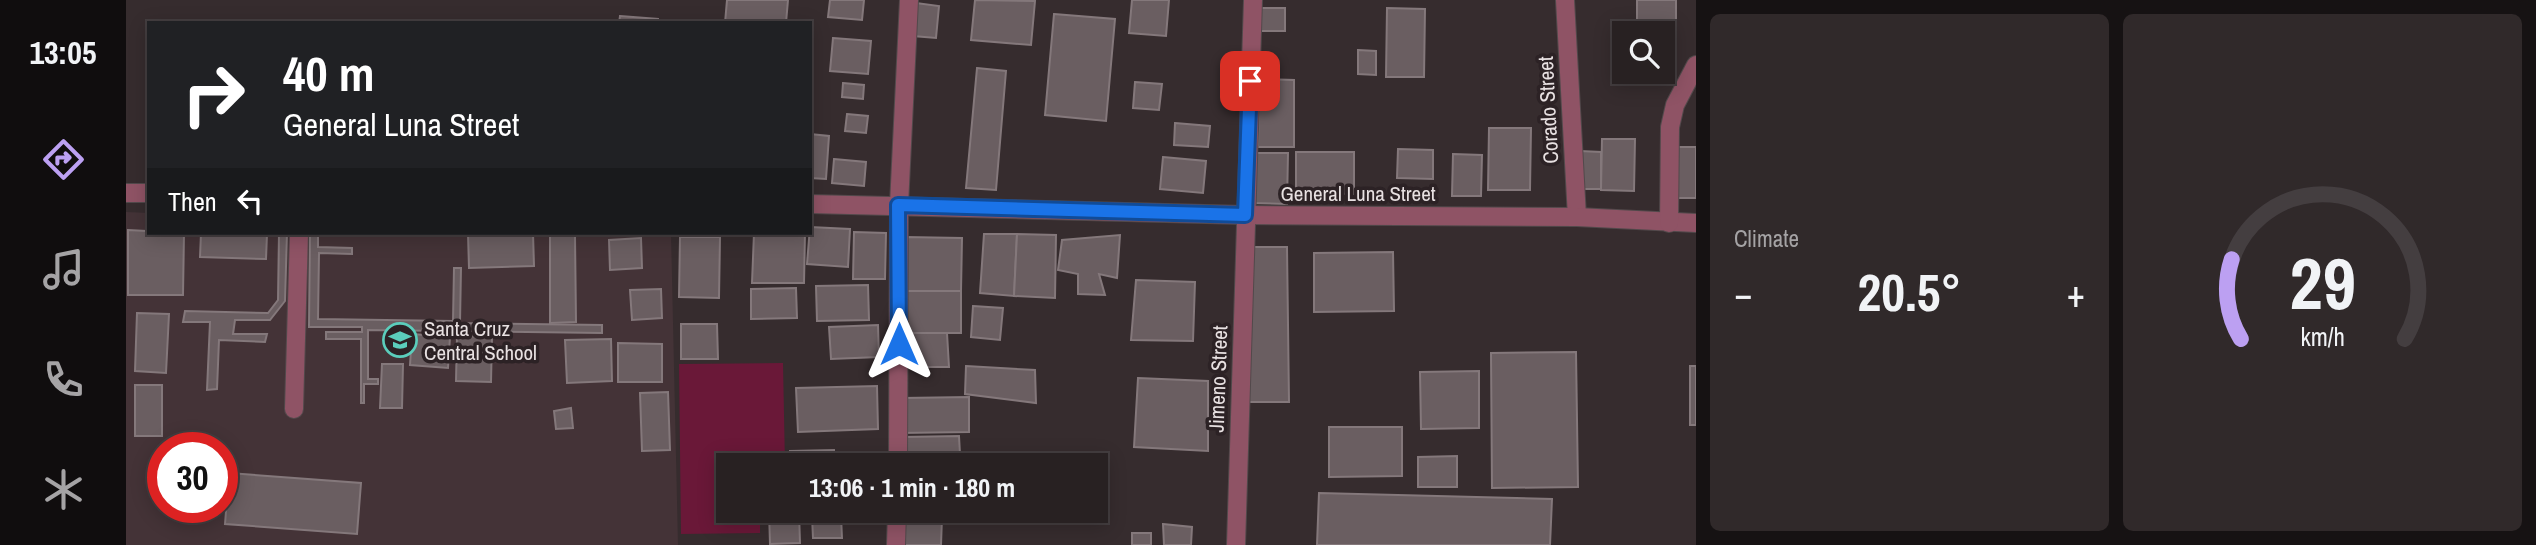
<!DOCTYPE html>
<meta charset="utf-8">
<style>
:root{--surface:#282122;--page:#30292a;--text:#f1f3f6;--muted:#a5a3a5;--line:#443e40;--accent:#bca0f2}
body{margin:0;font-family:"Archivo Narrow",sans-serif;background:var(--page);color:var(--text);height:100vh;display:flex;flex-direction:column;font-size:26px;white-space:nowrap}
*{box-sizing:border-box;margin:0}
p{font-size:23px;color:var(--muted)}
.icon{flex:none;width:38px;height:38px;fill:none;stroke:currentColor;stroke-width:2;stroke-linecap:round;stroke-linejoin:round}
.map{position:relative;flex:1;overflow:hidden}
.panel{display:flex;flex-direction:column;gap:14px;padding:14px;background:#161213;width:840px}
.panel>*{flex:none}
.hud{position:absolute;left:21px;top:21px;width:665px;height:214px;border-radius:0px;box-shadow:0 4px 18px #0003,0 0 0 2px var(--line);background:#202124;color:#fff;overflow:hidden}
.buttons{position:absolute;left:1486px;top:21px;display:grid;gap:14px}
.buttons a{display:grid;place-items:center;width:63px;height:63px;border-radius:0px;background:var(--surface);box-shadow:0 4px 18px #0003,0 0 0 2px var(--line);font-size:35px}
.speed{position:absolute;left:21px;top:432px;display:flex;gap:14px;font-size:35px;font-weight:700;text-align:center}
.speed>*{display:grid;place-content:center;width:91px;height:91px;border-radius:50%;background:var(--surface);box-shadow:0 4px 18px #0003,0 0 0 2px var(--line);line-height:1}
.speed .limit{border:10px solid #d22;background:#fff;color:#111}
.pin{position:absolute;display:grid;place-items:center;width:60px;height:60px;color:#fff;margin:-30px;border-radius:14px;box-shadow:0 4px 10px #0006}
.me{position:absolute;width:77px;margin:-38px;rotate:0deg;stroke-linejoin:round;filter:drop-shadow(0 0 5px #0008)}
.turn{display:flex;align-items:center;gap:24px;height:147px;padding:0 21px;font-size:32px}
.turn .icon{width:91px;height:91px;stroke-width:2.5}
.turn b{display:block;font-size:49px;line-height:60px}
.then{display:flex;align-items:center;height:66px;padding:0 21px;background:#0003;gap:14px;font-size:26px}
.big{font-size:52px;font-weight:800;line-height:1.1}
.panel .card{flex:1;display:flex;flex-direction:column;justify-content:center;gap:10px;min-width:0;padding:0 24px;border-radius:10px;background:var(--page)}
.panel .dial{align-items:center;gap:0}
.dial svg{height:182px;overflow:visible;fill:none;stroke:var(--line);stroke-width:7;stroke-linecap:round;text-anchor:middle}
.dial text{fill:var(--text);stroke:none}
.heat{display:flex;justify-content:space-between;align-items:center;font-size:38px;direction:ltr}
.panel .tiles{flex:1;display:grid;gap:14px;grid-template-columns:repeat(2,1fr)}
.trip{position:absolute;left:590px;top:453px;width:392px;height:70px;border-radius:0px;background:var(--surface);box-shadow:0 4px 18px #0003,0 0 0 2px var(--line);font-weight:800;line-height:70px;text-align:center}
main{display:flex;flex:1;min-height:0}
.dock{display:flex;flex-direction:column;width:126px;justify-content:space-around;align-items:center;background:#100d0e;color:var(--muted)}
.dock .icon{width:49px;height:49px}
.dock .on{color:var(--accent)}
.dock b{font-size:32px;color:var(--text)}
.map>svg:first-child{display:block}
</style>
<main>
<nav class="dock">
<b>13:05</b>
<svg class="icon on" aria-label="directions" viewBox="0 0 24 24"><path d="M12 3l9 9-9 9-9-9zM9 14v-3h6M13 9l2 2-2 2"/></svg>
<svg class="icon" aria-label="music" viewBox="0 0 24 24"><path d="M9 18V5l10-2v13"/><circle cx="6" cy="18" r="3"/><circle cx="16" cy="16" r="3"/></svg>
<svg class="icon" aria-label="phone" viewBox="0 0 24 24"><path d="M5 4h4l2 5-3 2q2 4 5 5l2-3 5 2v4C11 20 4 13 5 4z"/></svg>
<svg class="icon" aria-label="climate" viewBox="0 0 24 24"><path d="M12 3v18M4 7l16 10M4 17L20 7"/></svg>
</nav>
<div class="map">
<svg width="1570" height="545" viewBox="0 0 1570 545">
<rect width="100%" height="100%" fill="#362c2e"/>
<path fill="#443337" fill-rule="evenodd" d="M0 212 23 213V233H545L552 545H0ZM37 448H96V508H37Z"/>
<polygon fill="#6a1838" points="657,363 659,465 602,466 602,511 634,511 634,533 555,534 553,364"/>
<g fill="#6a5e61" stroke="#84787b" stroke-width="2">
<polygon points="601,0 662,0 660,23 599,23"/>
<polygon points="704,0 738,0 736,20 702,17"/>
<polygon points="849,0 909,1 905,45 845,40"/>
<polygon points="1006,0 1043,0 1040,36 1003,33"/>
<polygon points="1511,0 1550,0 1550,30 1511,29"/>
<polygon points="790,3 813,6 810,38 787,36"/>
<polygon points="1133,8 1159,8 1159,31 1132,31"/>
<polygon points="1261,8 1299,9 1298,77 1260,77"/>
<polygon points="928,14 989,19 980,121 919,115"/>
<polygon points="494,16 532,19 532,23 493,23"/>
<polygon points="707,38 745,41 742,74 704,71"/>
<polygon points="1232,50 1250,51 1250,75 1232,74"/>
<polygon points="851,68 880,71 870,190 840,188"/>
<polygon points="1133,79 1168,80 1168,147 1132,147"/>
<polygon points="1009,82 1036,84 1033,110 1007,108"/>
<polygon points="717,83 738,85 737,99 716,97"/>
<polygon points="721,114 742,116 740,133 719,131"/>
<polygon points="1049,123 1084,126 1082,147 1048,145"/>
<polygon points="1363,128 1405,128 1404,190 1362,190"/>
<polygon points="684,134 703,136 700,179 684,178"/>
<polygon points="1476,139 1509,139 1508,191 1475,190"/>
<rect x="1547" y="147" width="23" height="51"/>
<polygon points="1272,149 1307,150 1307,179 1271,178"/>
<polygon points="1454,151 1475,152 1475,189 1453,189"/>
<polygon points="1170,152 1228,152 1228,194 1170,193"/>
<polygon points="1126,153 1162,153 1161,204 1125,203"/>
<polygon points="1327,154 1356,155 1355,196 1326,196"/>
<polygon points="1037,157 1080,161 1077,193 1034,189"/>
<polygon points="708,159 740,162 738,186 706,183"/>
<polygon points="684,227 724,229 722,267 681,264"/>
<polygon points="2,230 58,233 57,295 2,295"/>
<polygon points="728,232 760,233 759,279 727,279"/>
<polygon points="75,233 141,234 140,259 74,257"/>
<polygon points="153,233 161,233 159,301 144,320 109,320 107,334 141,334 139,342 93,340 91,389 81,390 84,322 57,322 59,311 142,313 152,300"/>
<polygon points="184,233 192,233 192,247 226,248 226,254 193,253 192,319 327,321 328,268 335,268 334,323 476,325 476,333 242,330 242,379 252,379 252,384 238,384 238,403 235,403 235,339 200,339 200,332 236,332 236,327 183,327"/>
<polygon points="407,233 408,266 343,268 342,234"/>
<polygon points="628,233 679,233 678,283 626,283"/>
<polygon points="858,234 891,234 888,296 854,293"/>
<polygon points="891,234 930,235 929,298 888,296"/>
<polygon points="994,235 991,278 973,274 979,295 952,294 952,274 932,270 936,240"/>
<polygon points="424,236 449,236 450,322 424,323"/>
<polygon points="554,237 594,237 593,298 553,297"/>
<polygon points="779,237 836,238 835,291 775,291"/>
<polygon points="515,238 516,268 484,270 483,240"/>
<polygon points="1119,247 1161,247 1163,402 1120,402"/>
<polygon points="1267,252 1268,311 1188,312 1188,253"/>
<polygon points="1010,280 1069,282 1067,341 1005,340"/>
<polygon points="742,285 743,320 691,321 690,286"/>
<polygon points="670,288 671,318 625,319 625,289"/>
<polygon points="535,289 536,318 506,320 504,290"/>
<rect x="775" y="291" width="60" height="42"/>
<polygon points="847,306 877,308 874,340 845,337"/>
<polygon points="11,313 43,314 40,373 9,371"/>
<polygon points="555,324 591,324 592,359 555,359"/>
<polygon points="752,325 753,357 705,359 703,327"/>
<polygon points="775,333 821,333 823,367 775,367"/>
<polygon points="286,334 324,337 322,368 284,365"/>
<polygon points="331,336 366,337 365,382 330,381"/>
<polygon points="485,339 486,381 441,383 439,340"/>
<polygon points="492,343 536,344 536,382 492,382"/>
<polygon points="1450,352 1452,487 1366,488 1365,353"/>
<polygon points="256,364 277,364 276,408 254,408"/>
<polygon points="840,366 909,370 910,403 839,394"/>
<rect x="1564" y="366" width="6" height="59"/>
<polygon points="1353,371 1353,428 1295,429 1294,372"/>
<polygon points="1012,378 1082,381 1082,451 1008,447"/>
<rect x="9" y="385" width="27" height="51"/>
<polygon points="751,386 752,429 672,432 670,388"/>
<polygon points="542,392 544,450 516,451 514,393"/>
<polygon points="843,397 843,432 774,433 776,398"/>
<polygon points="445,408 447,428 430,429 428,411"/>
<polygon points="1203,427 1276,427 1276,476 1203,477"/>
<polygon points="833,436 834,454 777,454 776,437"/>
<polygon points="708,450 709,466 664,466 664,451"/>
<polygon points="1331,456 1331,487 1292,487 1292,457"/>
<polygon points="103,473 235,483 231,534 99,524"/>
<polygon points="1193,493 1426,499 1424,545 1191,545"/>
<polygon points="643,511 673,511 674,543 644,544"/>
<polygon points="776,513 816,517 815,545 772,545"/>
<polygon points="686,516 715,516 716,538 687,538"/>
<polygon points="1037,524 1066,527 1065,545 1038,545"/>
<rect x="1006" y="533" width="19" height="12"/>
</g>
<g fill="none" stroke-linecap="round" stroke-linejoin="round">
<g stroke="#52494b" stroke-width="20">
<g id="minor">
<polyline points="1439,0 1451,217"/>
<polyline points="0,193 23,193"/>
<polyline points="684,204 1119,215 1451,217 1570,223"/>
<polyline points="1543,223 1544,127 1549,105 1570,65"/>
<polyline points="168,409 173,233"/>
<polyline points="772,466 773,205 783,0"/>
<polyline points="770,545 771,511"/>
<polyline points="1110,545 1127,0"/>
</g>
</g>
<use href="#minor" stroke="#8f5365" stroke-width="18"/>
</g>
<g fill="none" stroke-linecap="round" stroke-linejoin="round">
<g stroke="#114b97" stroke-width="18">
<polyline id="route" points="773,344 772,205 1119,215 1124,81"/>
</g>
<use href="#route" stroke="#1a73e8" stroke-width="12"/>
</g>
<defs>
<g id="school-ring" transform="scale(1.75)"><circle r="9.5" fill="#2c2225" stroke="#5bcebc" stroke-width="1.5"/><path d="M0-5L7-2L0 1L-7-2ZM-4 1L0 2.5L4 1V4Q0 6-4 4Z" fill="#5bcebc"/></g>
</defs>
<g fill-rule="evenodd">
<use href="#school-ring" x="274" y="340"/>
</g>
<g text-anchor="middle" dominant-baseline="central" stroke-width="7" stroke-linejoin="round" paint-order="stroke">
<g font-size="21" fill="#e8e1e2" stroke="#2c2225">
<text transform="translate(1422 110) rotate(-93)">Corado Street</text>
<text x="1232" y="193">General Luna Street</text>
<text transform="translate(1092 379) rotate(-88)">Jimeno Street</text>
</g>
<g font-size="21" fill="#e8e1e2" stroke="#2c2225" text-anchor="start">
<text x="298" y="328">Santa Cruz<tspan x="298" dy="24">Central School</tspan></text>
</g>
</g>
</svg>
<div class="buttons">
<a><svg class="icon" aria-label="search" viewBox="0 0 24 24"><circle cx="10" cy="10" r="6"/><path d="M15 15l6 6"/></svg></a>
</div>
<div class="speed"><div class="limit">30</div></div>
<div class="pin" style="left:1124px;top:81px;background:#d93025"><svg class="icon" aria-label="arrive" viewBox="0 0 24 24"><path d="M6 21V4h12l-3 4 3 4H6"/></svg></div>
<svg class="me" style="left:773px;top:344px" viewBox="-20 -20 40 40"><path d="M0-17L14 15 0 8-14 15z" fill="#1a73e8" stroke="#fff" stroke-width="4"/></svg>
<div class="trip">13:06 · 1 min · 180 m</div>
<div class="hud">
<div class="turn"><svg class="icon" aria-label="right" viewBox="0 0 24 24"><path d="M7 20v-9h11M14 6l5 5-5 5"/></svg><div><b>40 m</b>General Luna Street</div></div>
<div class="then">Then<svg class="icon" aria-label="left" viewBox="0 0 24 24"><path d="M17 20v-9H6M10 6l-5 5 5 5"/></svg></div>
</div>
</div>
<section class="panel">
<div class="tiles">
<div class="card"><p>Climate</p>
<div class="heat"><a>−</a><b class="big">20.5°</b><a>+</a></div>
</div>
<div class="card dial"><svg viewBox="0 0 100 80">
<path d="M14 69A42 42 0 1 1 86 69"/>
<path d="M14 69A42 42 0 0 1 10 34" stroke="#bca0f2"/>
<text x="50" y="56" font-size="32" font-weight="700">29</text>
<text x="50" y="72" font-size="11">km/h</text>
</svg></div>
</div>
</section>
</main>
